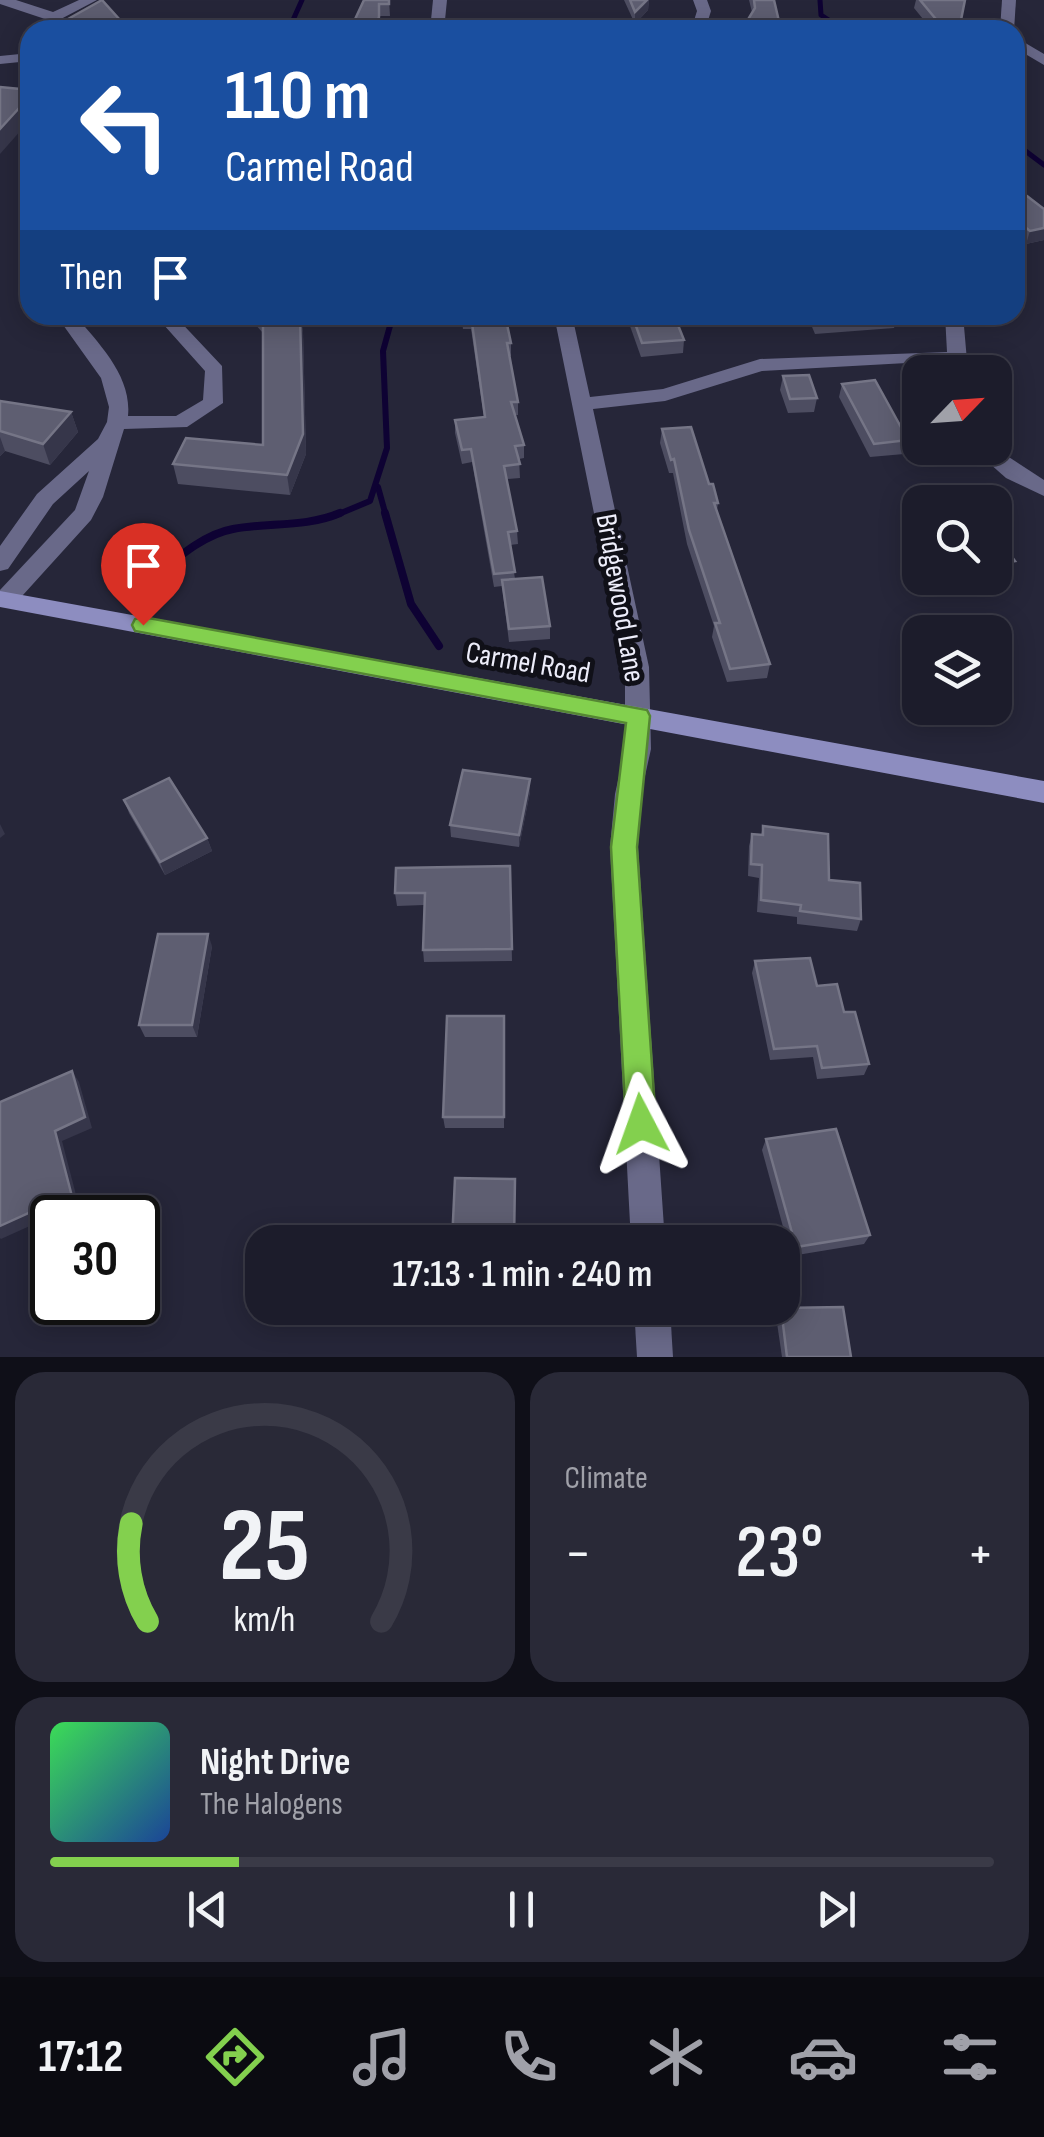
<!DOCTYPE html>
<meta charset="utf-8">
<style>
:root{--surface:#1c1c2b;--page:#292937;--text:#f1f3f6;--muted:#a0a1a9;--line:#3a3a47;--accent:#83d04e}
body{margin:0;font-family:"Sofia Sans Condensed",sans-serif;background:var(--page);color:var(--text);height:100vh;display:flex;flex-direction:column;font-size:38px;white-space:nowrap}
*{box-sizing:border-box;margin:0}
p{font-size:32px;color:var(--muted)}
.icon{flex:none;width:55px;height:55px;fill:none;stroke:currentColor;stroke-width:2;stroke-linecap:round;stroke-linejoin:round}
.map{position:relative;height:1357px;overflow:hidden}
.sheet{display:flex;flex-direction:column;gap:15px;padding:15px;background:#0f0f18;flex:1}
.sheet>*{flex:none}
.banner{position:absolute;left:20px;top:20px;width:1005px;height:305px;border-radius:30px;box-shadow:0 5px 25px #0003,0 0 0 2px var(--line);background:#1a4fa0;color:#fff;overflow:hidden}
.needle{width:65px;rotate:65deg}
.controls{position:absolute;left:902px;top:355px;display:grid;gap:20px}
.controls a{display:grid;place-items:center;width:110px;height:110px;border-radius:20px;background:var(--surface);box-shadow:0 5px 25px #0003,0 0 0 2px var(--line);font-size:50px}
.speed{position:absolute;left:30px;top:1195px;display:flex;gap:20px;font-size:50px;font-weight:700;text-align:center}
.speed>*{display:grid;place-content:center;width:130px;height:130px;border-radius:50%;background:var(--surface);box-shadow:0 5px 25px #0003,0 0 0 2px var(--line);line-height:1}
.speed .limit{border:5px solid #111;border-radius:15px;background:#fff;color:#111}
.pin{position:absolute;display:grid;place-items:center;width:85px;height:85px;color:#fff;margin:-102px -42px;border-radius:50% 50% 50% 0;rotate:-45deg;box-shadow:0 0 10px #0007}
.pin .icon{rotate:45deg}
.me{position:absolute;width:110px;margin:-55px;rotate:356deg;stroke-linejoin:round;filter:drop-shadow(0 0 8px #0008)}
.turn{display:flex;align-items:center;gap:35px;height:210px;padding:0 40px;font-size:45px}
.turn .icon{width:130px;height:130px;stroke-width:2.5}
.turn b{display:block;font-size:70px;line-height:85px}
.then{display:flex;align-items:center;height:95px;padding:0 40px;background:#0003;gap:20px;font-size:38px}
.big{font-size:75px;font-weight:600;line-height:1.1}
.sheet .tile{flex:1;display:flex;flex-direction:column;justify-content:center;gap:15px;min-width:0;padding:0 35px;border-radius:30px;background:var(--page)}
.sheet .dial{align-items:center;gap:0}
.dial svg{height:260px;overflow:visible;fill:none;stroke:var(--line);stroke-width:7;stroke-linecap:round;text-anchor:middle}
.dial text{fill:var(--text);stroke:none}
.song{display:flex;align-items:center;gap:30px}
.cover{width:120px;height:120px;border-radius:15px;background:linear-gradient(135deg,hsl(130 70% 55%),hsl(220 70% 35%))}
.played{height:10px;border-radius:5px;background:linear-gradient(90deg,var(--accent) 20%,var(--line) 20%)}
.keys{display:flex;justify-content:space-around;direction:ltr}
.heat{display:flex;justify-content:space-between;align-items:center;font-size:55px;direction:ltr}
.sheet .tiles{flex:1;display:grid;gap:15px;grid-template-columns:1fr 1fr}
.tile:last-child{grid-column:span 2}
.trip{position:absolute;left:245px;top:1225px;width:555px;height:100px;border-radius:30px;background:var(--surface);box-shadow:0 5px 25px #0003,0 0 0 2px var(--line);font-weight:600;line-height:100px;text-align:center}
.menu{display:flex;height:160px;justify-content:space-around;align-items:center;background:#0b0b11;color:var(--muted)}
.menu .icon{width:70px;height:70px}
.menu .selected{color:var(--accent)}
.menu b{font-size:45px;color:var(--text)}
.map>svg:first-child{display:block}
</style>
<div class="map">
<svg width="1044" height="1357" viewBox="0 0 1044 1357">
<rect width="100%" height="100%" fill="#262639"/>
<g fill="none" stroke-linecap="round" stroke-linejoin="round">
<g stroke="#0e0233" stroke-width="5">
<polyline points="820,0 821,15 844,30"/>
<polyline points="297,30 293,20 302,0"/>
<polyline points="1015,143 1044,165"/>
</g>
<g stroke="#0e0233" stroke-width="6">
<polyline points="378,487 386,516"/>
<polyline points="334,516 370,501 387,448 383,351 393,315"/>
</g>
<g stroke="#0e0233" stroke-width="8">
<polyline points="385,513 411,604 439,646"/>
<path d="M141 587C168 567 199 535 233 529 270 522 304 528 340 513"/>
</g>
<g fill="#696989" fill-rule="evenodd">
<polygon points="0,0 16,0 53,12 79,0 97,0 59,20 50,30 35,30 45,19 0,4"/>
<polygon points="433,0 447,0 444,30 430,30"/>
<polygon points="693,0 707,0 711,11 705,30 691,30 697,11"/>
<polygon points="1002,0 1016,0 1014,30 1000,30"/>
<polygon points="1015,37 1044,54 1044,65 1015,48"/>
<polygon points="30,53 30,61 0,64 0,56"/>
<path d="M56 315H75C99 344 132 376 128 416H176L203 400 205 371 155 315H174L222 366 223 403 187 427 124 429 103 497 91 520 13 606 0 607V590L75 510 89 471 53 504 8 569 0 571V546L37 494 98 439 107 422 109 407 101 378Z"/>
<polygon points="554,315 572,315 590,397 663,389 760,359 947,352 945,315 963,315 968,372 948,372 948,364 925,362 762,371 665,401 593,409 649,667 651,749 641,794 638,847 665,1242 631,1242 610,847 615,794 625,749 625,667"/>
<polygon points="972,448 995,448 1044,480 1044,496 1006,478"/>
<polygon points="634,1308 670,1308 673,1357 637,1357"/>
</g>
<polygon fill="#8d8dc0" fill-rule="evenodd" points="0,591 1044,781 1044,803 0,607"/>
</g>
<g fill="#4d4d61">
<polygon points="364,0 389,0 390,16 380,16"/>
<polygon points="624,0 649,0 648,10 635,24"/>
<polygon points="749,0 774,0 781,30 743,30 744,26 752,12"/>
<polygon points="916,0 965,0 961,20 970,30 932,30 914,8"/>
<polygon points="1015,199 1044,209 1044,240 1026,244 1015,235"/>
<polygon points="247,315 300,315 303,332 306,454 290,495 178,484 173,464 263,445 263,333"/>
<polygon points="461,315 505,315 511,343 511,356 509,356 518,402 518,415 515,415 524,445 524,458 519,459 520,478 507,479 517,531 518,544 510,545 515,579 550,626 550,639 509,642 502,586 494,587 472,462 462,464 455,433 455,420 484,417 471,329 463,329"/>
<polygon points="631,315 674,315 684,340 683,353 641,357 630,326"/>
<polygon points="807,315 898,315 894,328 815,334"/>
<polygon points="783,376 817,398 814,412 788,413 780,390"/>
<polygon points="842,384 908,440 904,454 870,457 839,397"/>
<polygon points="0,401 71,412 78,432 50,465 5,451 0,456"/>
<polygon points="662,429 709,484 718,503 717,510 770,664 767,678 727,682 712,637 714,626 687,544 673,473 669,473 660,443"/>
<polygon points="920,503 920,535 908,518 912,504"/>
<polygon points="918,638 920,638 920,684 913,683 913,651"/>
<polygon points="530,779 530,792 519,847 451,837 450,825"/>
<polygon points="124,800 207,838 212,851 165,875 129,813"/>
<polygon points="763,826 829,880 861,919 857,931 797,924 797,917 757,912 759,878 748,876 749,846 752,834 761,835"/>
<polygon points="510,866 512,961 424,962 423,950 424,905 397,906 395,893"/>
<polygon points="212,946 197,1037 145,1037 139,1025"/>
<polygon points="755,961 817,986 844,1012 869,1064 864,1075 817,1079 813,1057 770,1060 752,973"/>
<polygon points="504,1016 504,1128 445,1128 443,1117"/>
<polygon points="766,1139 870,1235 864,1244 791,1256 762,1150"/>
<polygon points="780,1308 851,1357 782,1357 776,1316"/>
</g>
<g fill="#36364a">
<polygon points="647,0 649,0 648,10 635,24 635,12"/>
<polygon points="379,4 379,30 374,30"/>
<polygon points="30,96 30,120 0,154 0,129"/>
<polygon points="1044,228 1044,240 1026,244 1030,231"/>
<polygon points="224,315 244,315 226,321"/>
<polygon points="300,315 303,332 306,454 290,495 287,475"/>
<polygon points="71,412 78,432 50,465 43,444"/>
<polygon points="0,437 5,451 0,456"/>
<polygon points="1015,561 1009,574 995,577 995,564"/>
<polygon points="957,578 993,578 955,585"/>
<polygon points="530,779 530,792 519,847 519,835"/>
<polygon points="0,824 5,834 0,838"/>
<polygon points="207,838 212,851 165,875 160,862"/>
<polygon points="208,934 212,946 197,1037 192,1025"/>
<polygon points="72,1071 79,1082 92,1128 62,1141 82,1218 56,1218 55,1131"/>
<polygon points="46,1205 54,1215 1,1239 0,1238 0,1226"/>
</g>
<g fill="#5e5e71" stroke="#757586" stroke-width="2.5">
<polygon points="102,0 129,30 78,30 68,19"/>
<polygon points="364,0 389,0 389,4 379,4 379,17 374,30 350,30"/>
<polygon points="630,0 647,0 635,12"/>
<polygon points="754,0 774,0 781,30 775,30 770,23 766,30 744,26 755,8"/>
<polygon points="920,0 965,0 961,20 970,30 945,30"/>
<polygon points="0,87 30,90 30,96 0,129"/>
<polygon points="1027,196 1044,209 1044,228 1030,231 1015,219 1015,199"/>
<polygon points="261,315 300,315 303,434 287,475 173,464 186,438 263,445 263,317"/>
<polygon points="462,315 505,315 511,343 507,343 518,402 511,402 524,445 515,446 520,464 504,466 517,531 508,532 515,572 494,574 471,449 462,450 455,420 485,417 471,316"/>
<polygon points="632,315 674,315 684,340 642,343"/>
<polygon points="816,315 898,315 818,320"/>
<polygon points="809,375 817,398 790,399 783,376"/>
<polygon points="875,380 908,440 874,444 842,384"/>
<polygon points="0,401 71,412 43,444 0,431"/>
<polygon points="691,427 709,484 713,484 718,503 714,503 770,664 730,669 715,623 720,623 689,530 674,459 671,460 662,429"/>
<polygon points="966,494 972,502 922,502"/>
<polygon points="920,503 920,515 912,504"/>
<polygon points="995,534 1015,561 995,564"/>
<polygon points="542,577 550,626 509,629 502,580"/>
<polygon points="946,626 968,630 968,632 946,632"/>
<polygon points="918,638 920,638 920,670 917,669"/>
<polygon points="995,650 997,650 998,672 995,672"/>
<polygon points="463,770 530,779 519,835 450,825"/>
<polygon points="169,778 207,838 160,862 124,800"/>
<polygon points="763,826 828,834 829,880 860,883 861,919 800,911 801,905 761,900 762,865 751,864 752,834 763,835"/>
<polygon points="510,866 512,949 423,950 425,893 395,893 396,868"/>
<polygon points="158,934 208,934 192,1025 139,1025"/>
<polygon points="810,958 817,986 837,984 844,1012 855,1012 869,1064 822,1068 817,1046 774,1049 755,961"/>
<polygon points="447,1016 504,1016 504,1117 443,1117"/>
<polygon points="72,1071 85,1117 55,1131 75,1208 56,1218 52,1218 50,1220 46,1205 0,1226 0,1102"/>
<polygon points="836,1129 870,1235 796,1247 766,1139"/>
<polygon points="455,1178 515,1179 514,1242 452,1242"/>
<polygon points="843,1307 851,1357 787,1357 781,1308"/>
</g>
<polygon fill="#83d04e" stroke="#558733" stroke-width="2.5" points="143,617 647,710 650,716 637,847 656,1124 651,1134 641,1138 631,1134 626,1124 611,847 626,723 135,631 132,625 135,619"/>
<g text-anchor="middle" dominant-baseline="central" stroke-width="10" stroke-linejoin="round" paint-order="stroke">
<g font-size="30" fill="#ededfa" stroke="#101018">
<text transform="translate(620 598) rotate(80)">Bridgewood Lane</text>
<text transform="translate(528 663) rotate(10)">Carmel Road</text>
</g>
</g>
</svg>
<div class="controls">
<a><svg class="needle" viewBox="-14 -14 28 28"><path d="M0-13l5 13h-10z" fill="#e53935"/><path d="M0 13l5-13h-10z" fill="#a0a1a9"/></svg></a>
<a><svg class="icon" aria-label="search" viewBox="0 0 24 24"><circle cx="10" cy="10" r="6"/><path d="M15 15l6 6"/></svg></a>
<a><svg class="icon" aria-label="layers" viewBox="0 0 24 24"><path d="M12 4l9 5-9 5-9-5zM3 14l9 5 9-5"/></svg></a>
</div>
<div class="speed"><div class="limit">30</div></div>
<div class="pin" style="left:143px;top:625px;background:#d93025"><svg class="icon" aria-label="arrive" viewBox="0 0 24 24"><path d="M6 21V4h12l-3 4 3 4H6"/></svg></div>
<svg class="me" style="left:641px;top:1124px" viewBox="-20 -20 40 40"><path d="M0-17L14 15 0 8-14 15z" fill="#83d04e" stroke="#fff" stroke-width="4"/></svg>
<div class="trip">17:13 · 1 min · 240 m</div>
<div class="banner">
<div class="turn"><svg class="icon" aria-label="left" viewBox="0 0 24 24"><path d="M17 20v-9H6M10 6l-5 5 5 5"/></svg><div><b>110 m</b>Carmel Road</div></div>
<div class="then">Then<svg class="icon" aria-label="arrive" viewBox="0 0 24 24"><path d="M6 21V4h12l-3 4 3 4H6"/></svg></div>
</div>
</div>
<section class="sheet">
<div class="tiles">
<div class="tile dial"><svg viewBox="0 0 100 80">
<path d="M14 69A42 42 0 1 1 86 69"/>
<path d="M14 69A42 42 0 0 1 9 39" stroke="#83d04e"/>
<text x="50" y="56" font-size="32" font-weight="700">25</text>
<text x="50" y="72" font-size="11">km/h</text>
</svg></div>
<div class="tile"><p>Climate</p>
<div class="heat"><a>−</a><b class="big">23°</b><a>+</a></div>
</div>
<div class="tile">
<div class="song"><i class="cover"></i><div><b>Night Drive</b><p>The Halogens</p></div></div>
<div class="played"></div>
<div class="keys"><svg class="icon" aria-label="previous" viewBox="0 0 24 24"><path d="M18 5L8 12l10 7zM5 5v14"/></svg><svg class="icon" aria-label="pause" viewBox="0 0 24 24"><path d="M8 5v14M16 5v14"/></svg><svg class="icon" aria-label="next" viewBox="0 0 24 24"><path d="M6 5l10 7-10 7zM19 5v14"/></svg></div>
</div>
</div>
</section>
<nav class="menu">
<b>17:12</b>
<svg class="icon selected" aria-label="directions" viewBox="0 0 24 24"><path d="M12 3l9 9-9 9-9-9zM9 14v-3h6M13 9l2 2-2 2"/></svg>
<svg class="icon" aria-label="music" viewBox="0 0 24 24"><path d="M9 18V5l10-2v13"/><circle cx="6" cy="18" r="3"/><circle cx="16" cy="16" r="3"/></svg>
<svg class="icon" aria-label="phone" viewBox="0 0 24 24"><path d="M5 4h4l2 5-3 2q2 4 5 5l2-3 5 2v4C11 20 4 13 5 4z"/></svg>
<svg class="icon" aria-label="climate" viewBox="0 0 24 24"><path d="M12 3v18M4 7l16 10M4 17L20 7"/></svg>
<svg class="icon" aria-label="car" viewBox="0 0 24 24"><path d="M5 17H2v-5l4-1 3-4h7l3 4 3 1v5h-3M9 17h6M6 11h13"/><circle cx="7" cy="17" r="2"/><circle cx="17" cy="17" r="2"/></svg>
<svg class="icon" aria-label="filters" viewBox="0 0 24 24"><path d="M4 7h16M4 17h16"/><circle cx="9" cy="7" r="2"/><circle cx="15" cy="17" r="2"/></svg>
</nav>
